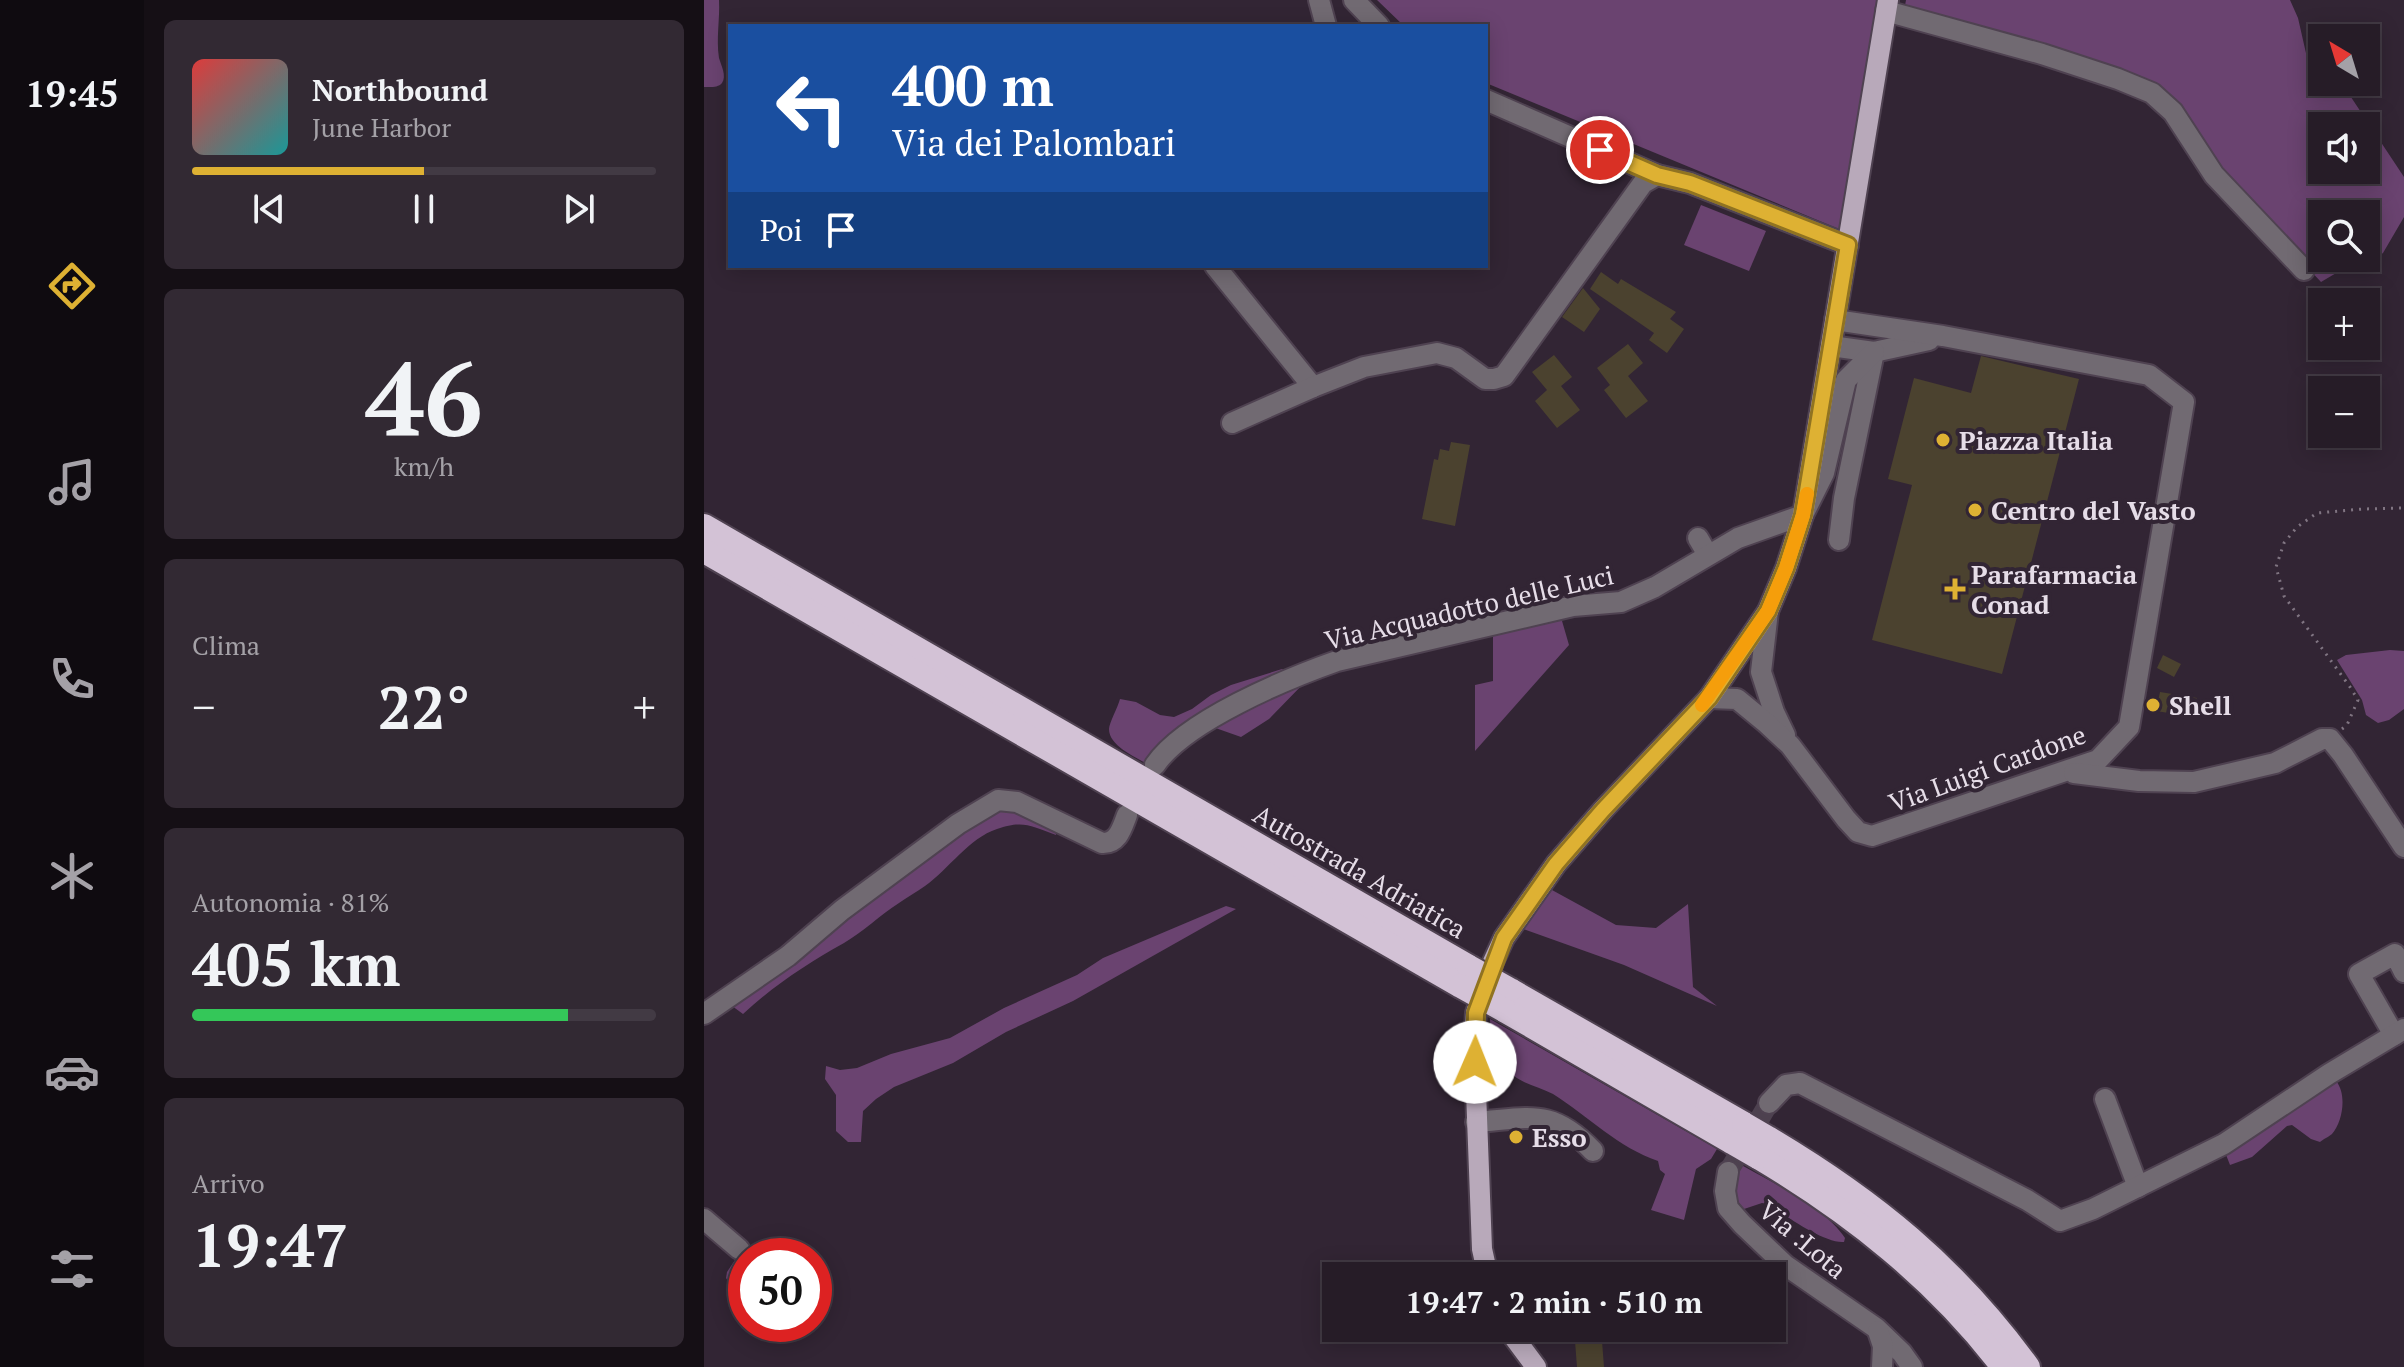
<!DOCTYPE html>
<html lang="it">
<meta charset="utf-8">
<style>
:root{--surface:#261c27;--page:#322933;--text:#f1f3f6;--muted:#a4a1a7;--line:#423a44;--accent:#deb133}
body{margin:0;font-family:"PT Serif",serif;background:var(--page);color:var(--text);height:100vh;display:flex;flex-direction:column;font-size:30px;white-space:nowrap}
*{box-sizing:border-box;margin:0}
p{font-size:26px;color:var(--muted)}
.icon{flex:none;width:44px;height:44px;fill:none;stroke:currentColor;stroke-width:2;stroke-linecap:round;stroke-linejoin:round}
.map{position:relative;flex:1;overflow:hidden}
.details{display:flex;flex-direction:column;gap:20px;padding:20px;background:#150f15;width:560px}
.details>*{flex:none}
.guide{position:absolute;left:24px;top:24px;width:760px;height:244px;border-radius:0px;box-shadow:0 4px 20px #0003,0 0 0 2px var(--line);background:#1a4fa0;color:#fff;overflow:hidden}
.needle{width:52px;rotate:322deg}
.controls{position:absolute;left:1604px;top:24px;display:grid;gap:16px}
.controls a{display:grid;place-items:center;width:72px;height:72px;border-radius:0px;background:var(--surface);box-shadow:0 4px 20px #0003,0 0 0 2px var(--line);font-size:40px}
.speed{position:absolute;left:24px;top:1238px;display:flex;gap:16px;font-size:40px;font-weight:700;text-align:center}
.speed>*{display:grid;place-content:center;width:104px;height:104px;border-radius:50%;background:var(--surface);box-shadow:0 4px 20px #0003,0 0 0 2px var(--line);line-height:1}
.speed .limit{border:12px solid #d22;background:#fff;color:#111}
.pin{position:absolute;display:grid;place-items:center;width:68px;height:68px;color:#fff;margin:-34px;border:4px solid #fff;border-radius:50%;box-shadow:0 2px 8px #0007}
.me{position:absolute;width:88px;margin:-44px;rotate:1deg;stroke-linejoin:round;filter:drop-shadow(0 0 6px #0008)}
.turn{display:flex;align-items:center;gap:28px;height:168px;padding:0 32px;font-size:36px}
.turn .icon{width:104px;height:104px;stroke-width:2.5}
.turn b{display:block;font-size:56px;line-height:68px}
.then{display:flex;align-items:center;height:76px;padding:0 32px;background:#0003;gap:16px;font-size:30px}
.big{font-size:60px;font-weight:700;line-height:1.1}
.details .widget{flex:1;display:flex;flex-direction:column;justify-content:center;gap:12px;min-width:0;padding:0 28px;border-radius:12px;background:var(--page)}
.details .dial{align-items:center;gap:0}
.dial b{font-size:104px;line-height:1}
.song{display:flex;align-items:center;gap:24px}
.cover{width:96px;height:96px;border-radius:12px;background:linear-gradient(135deg,hsl(0 70% 55%),hsl(180 70% 35%))}
.played{height:8px;border-radius:4px;background:linear-gradient(90deg,var(--accent) 50%,var(--line) 50%)}
.keys{display:flex;justify-content:space-around;direction:ltr}
.heat{display:flex;justify-content:space-between;align-items:center;font-size:44px;direction:ltr}
.charge{height:12px;border-radius:6px;background:linear-gradient(90deg,#34c759 81%,var(--line) 0)}
.trip{position:absolute;left:618px;top:1262px;width:464px;height:80px;border-radius:0px;background:var(--surface);box-shadow:0 4px 20px #0003,0 0 0 2px var(--line);font-weight:700;line-height:80px;text-align:center}
main{display:flex;flex:1;min-height:0}
.dock{display:flex;flex-direction:column;width:144px;justify-content:space-around;align-items:center;background:#0f0b10;color:var(--muted)}
.dock .icon{width:56px;height:56px}
.dock .active{color:var(--accent)}
.dock b{font-size:36px;color:var(--text)}
.map>svg:first-child{display:block}
</style>
<main>
<nav class="dock">
<b>19:45</b>
<svg class="icon active" aria-label="directions" viewBox="0 0 24 24"><path d="M12 3l9 9-9 9-9-9zM9 14v-3h6M13 9l2 2-2 2"/></svg>
<svg class="icon" aria-label="music" viewBox="0 0 24 24"><path d="M9 18V5l10-2v13"/><circle cx="6" cy="18" r="3"/><circle cx="16" cy="16" r="3"/></svg>
<svg class="icon" aria-label="phone" viewBox="0 0 24 24"><path d="M5 4h4l2 5-3 2q2 4 5 5l2-3 5 2v4C11 20 4 13 5 4z"/></svg>
<svg class="icon" aria-label="climate" viewBox="0 0 24 24"><path d="M12 3v18M4 7l16 10M4 17L20 7"/></svg>
<svg class="icon" aria-label="car" viewBox="0 0 24 24"><path d="M5 17H2v-5l4-1 3-4h7l3 4 3 1v5h-3M9 17h6M6 11h13"/><circle cx="7" cy="17" r="2"/><circle cx="17" cy="17" r="2"/></svg>
<svg class="icon" aria-label="filters" viewBox="0 0 24 24"><path d="M4 7h16M4 17h16"/><circle cx="9" cy="7" r="2"/><circle cx="15" cy="17" r="2"/></svg>
</nav>
<section class="details">
<div class="widget">
<div class="song"><i class="cover"></i><div><b>Northbound</b><p>June Harbor</p></div></div>
<div class="played"></div>
<div class="keys"><svg class="icon" aria-label="previous" viewBox="0 0 24 24"><path d="M18 5L8 12l10 7zM5 5v14"/></svg><svg class="icon" aria-label="pause" viewBox="0 0 24 24"><path d="M8 5v14M16 5v14"/></svg><svg class="icon" aria-label="next" viewBox="0 0 24 24"><path d="M6 5l10 7-10 7zM19 5v14"/></svg></div>
</div>
<div class="widget dial"><b>46</b><p>km/h</p></div>
<div class="widget"><p>Clima</p>
<div class="heat"><a>−</a><b class="big">22°</b><a>+</a></div>
</div>
<div class="widget"><p>Autonomia · 81%</p><b class="big">405 km</b><div class="charge"></div></div>
<div class="widget"><p>Arrivo</p><b class="big">19:47</b></div>
</section>
<div class="map">
<svg width="1700" height="1367" viewBox="0 0 1700 1367">
<rect width="100%" height="100%" fill="#322534"/>
<g fill="#6a4370" fill-rule="evenodd">
<path d="M0 0H15C16 20 12 38 15 58 17 65 23 76 18 83 14 88 6 87 0 87Z"/>
<polygon points="673,0 1179,0 1135,229 782,83 782,26 700,26"/>
<path d="M1202 0H1586L1594 18 1604 62 1618 63V82H1637L1700 177V217L1679 253 1669 260 1639 269 1617 282 1513 171 1458 95 1200 11ZM1618 126H1662V170H1618ZM1618 214H1662V258H1618Z"/>
<polygon points="997,205 1062,231 1045,271 980,245"/>
<polygon points="856,614 865,645 771,751 771,685 789,681 789,635"/>
<polygon points="1686,650 1700,651 1700,709 1685,720 1674,723 1662,715 1658,700 1633,660 1642,655"/>
<path d="M578 669 601 682 565 719 537 737 503 725 447 766C434 758 405 747 405 729 405 723 414 707 416 699L432 702 456 715 470 717 488 709 507 695 527 685Z"/>
<path d="M295 806 351 827 352 835C326 826 320 820 293 829 265 838 245 869 221 886 213 892 203 897 195 903 176 915 159 932 140 943 104 963 69 986 39 1014L24 1003Z"/>
<polygon points="848,890 912,925 952,928 984,904 989,987 1013,1006 920,965 819,929"/>
<polygon points="522,906 532,909 369,1001 302,1032 249,1063 190,1087 172,1099 159,1111 157,1142 144,1142 132,1131 132,1095 121,1079 122,1066 136,1070 153,1068 187,1054 246,1038 300,1008 373,975 399,958"/>
<path d="M786 1019 1013 1149 1007 1159 992 1169 980 1220 947 1210 961 1174 956 1170 954 1161C915 1148 884 1116 849 1094 834 1086 816 1084 805 1071 791 1057 786 1038 786 1019Z"/>
<path d="M1632 1081C1643 1094 1639 1121 1628 1134 1626 1136 1618 1140 1616 1142L1607 1139 1588 1125 1583 1126 1548 1157 1526 1165 1519 1147Z"/>
<path d="M1032 1162C1065 1181 1121 1207 1141 1238L1140 1242C1121 1244 1080 1215 1064 1204L1058 1203 1040 1209C1028 1197 1026 1178 1032 1162Z"/>
<polygon points="39,1256 42,1258 42,1295 30,1291 22,1278 23,1272 33,1257"/>
</g>
<g fill="#4b422f">
<polygon points="897,272 914,284 917,279 972,312 966,319 980,329 963,353 945,340 950,333 886,289"/>
<polygon points="879,288 896,309 880,332 858,317"/>
<polygon points="924,344 939,363 924,376 944,401 922,418 900,390 906,385 893,368"/>
<polygon points="850,355 868,377 857,386 876,410 853,428 831,401 843,390 828,372"/>
<polygon points="1277,356 1375,379 1298,674 1168,640 1208,485 1184,479 1210,378 1267,393"/>
<polygon points="747,442 766,445 751,526 718,519 730,459 734,460 736,449 745,451"/>
<polygon points="1459,655 1477,664 1470,677 1453,668"/>
<polygon points="1456,692 1493,698 1490,717 1452,711"/>
<polygon points="870,1328 897,1328 900,1367 873,1367"/>
</g>
<g fill="none" stroke-linecap="round" stroke-linejoin="round">
<polyline stroke="#4d414f" stroke-width="20" stroke-dasharray="20 10" stroke-linecap="butt" points="1024,1172 1065,1103"/>
<g stroke="#4f4251" stroke-width="24">
<g id="minor">
<polyline points="615,0 622,26"/>
<polyline points="650,0 675,26"/>
<polyline points="1182,11 1338,54 1414,79 1448,93 1469,112 1510,175 1600,270"/>
<polyline points="782,100 953,175"/>
<polyline points="511,266 609,387"/>
<polyline points="1127,346 1170,352 1225,340"/>
<polyline points="528,423 609,387 660,367 733,353 752,358 781,379 790,379 800,376 939,183 953,175 986,183 1144,245"/>
<polyline points="994,538 1004,555"/>
<polyline points="1135,540 1140,498 1170,352"/>
<polyline points="1064,611 1057,672 1070,712 1081,735"/>
<polyline points="1005,698 1033,699 1061,722 1086,745 1142,819 1154,832 1168,836 1394,760 1425,727 1480,402 1445,375 1239,336 1131,320"/>
<path d="M451 765C481 721 582 679 633 661L869 606 917 602 951 587 1034 538 1099 515 1120 473 1142 380 1170 352"/>
<polyline points="1370,773 1435,781 1490,782 1571,763 1618,739 1626,739 1639,755 1700,847"/>
<path d="M0 1014 84 956 138 910 254 824 294 800 313 802 398 843C414 844 418 828 423 815"/>
<polyline points="1690,1035 1655,974 1691,954 1700,972"/>
<polyline points="1401,1099 1434,1187"/>
<polyline points="1065,1103 1082,1085 1096,1083 1323,1200 1356,1221 1389,1209 1520,1144 1625,1074 1700,1029"/>
<path d="M772 1122C827 1118 848 1108 889 1151"/>
<polyline points="1024,1172 1021,1191 1024,1208 1038,1224 1081,1265 1172,1328 1198,1353 1208,1367"/>
<polyline points="0,1219 35,1249"/>
<polyline points="1174,1331 1179,1346 1178,1367"/>
</g>
</g>
<g stroke="#4f4251" stroke-width="24">
<g id="major">
<polyline points="784,1276 778,1249 770,1039 772,1013 789,962 800,938 852,864 899,810 1005,698 1064,611 1082,568 1099,515 1184,0"/>
<polyline points="803,1328 832,1367"/>
</g>
</g>
<g stroke="#4f4251" stroke-width="28">
<g id="highway">
<polyline points="0,526 765,967"/>
<polyline points="0,551 757,986"/>
<polyline points="806,990 1040,1124"/>
<polyline points="800,1010 1028,1142"/>
<path d="M1064 1138C1170 1201 1251 1267 1324 1367"/>
<path d="M1054 1157C1148 1213 1232 1279 1299 1367"/>
</g>
</g>
<polyline stroke="#807582" stroke-width="3" stroke-dasharray="2 6" stroke-linecap="butt" points="1638,729 1643,725 1654,700 1646,687 1580,596 1572,567 1580,543 1593,527 1613,513 1659,509 1700,508"/>
<use href="#minor" stroke="#716a72" stroke-width="20"/>
<use href="#major" stroke="#b8a9ba" stroke-width="20"/>
<use href="#highway" stroke="#d3c2d6" stroke-width="24"/>
<g stroke="#4f4251" stroke-width="28" stroke-linecap="butt">
<g id="highway-bridge">
<polyline points="765,967 806,990"/>
<polyline points="757,986 800,1010"/>
<polyline points="1040,1124 1064,1138"/>
<polyline points="1028,1142 1054,1157"/>
</g>
</g>
<use href="#highway-bridge" stroke="#d3c2d6" stroke-width="24"/>
</g>
<g fill="none" stroke-linecap="round" stroke-linejoin="round">
<g stroke="#907321" stroke-width="20">
<polyline id="route" points="771,1062 772,1013 800,938 852,864 899,810 1005,698 1064,611 1082,568 1099,515 1144,245 986,183 953,175 896,150"/>
</g>
<use href="#route" stroke="#deb133" stroke-width="14"/>
<polyline stroke="#f59e0b" stroke-width="14" points="998,705 1064,611 1082,568 1099,515 1103,494"/>
</g>
<g fill="#deb133" stroke="#322534" stroke-width="3">
<circle cx="1239" cy="440" r="8"/>
<circle cx="1271" cy="510" r="8"/>
<path d="M1247 577h8v8h8v8h-8v8h-8v-8h-8v-8h8z"/>
<circle cx="1449" cy="705" r="8"/>
<circle cx="812" cy="1137" r="8"/>
</g>
<g text-anchor="middle" dominant-baseline="central" stroke-width="8" stroke-linejoin="round" paint-order="stroke">
<g font-size="26" font-weight="bold" fill="#e6dde8" stroke="#322534" text-anchor="start">
<text x="1255" y="440">Piazza Italia</text>
<text x="1287" y="510">Centro del Vasto</text>
<text x="1267" y="574">Parafarmacia<tspan x="1267" dy="30">Conad</tspan></text>
<text x="1465" y="705">Shell</text>
<text x="828" y="1137">Esso</text>
</g>
<g font-size="26" fill="#e6dde8" stroke="#322534">
<text transform="translate(765 607) rotate(-13)">Via Acquadotto delle Luci</text>
<text transform="translate(1283 768) rotate(-20)">Via Luigi Cardone</text>
<text transform="translate(656 871) rotate(30)">Autostrada Adriatica</text>
<text transform="translate(1099 1239) rotate(40)">Via :Lota</text>
</g>
</g>
</svg>
<div class="controls">
<a><svg class="needle" viewBox="-14 -14 28 28"><path d="M0-13l5 13h-10z" fill="#e53935"/><path d="M0 13l5-13h-10z" fill="#a4a1a7"/></svg></a>
<a><svg class="icon" aria-label="sound" viewBox="0 0 24 24"><path d="M4 9h4l5-4v14l-5-4H4zM17 9q2 3 0 6"/></svg></a>
<a><svg class="icon" aria-label="search" viewBox="0 0 24 24"><circle cx="10" cy="10" r="6"/><path d="M15 15l6 6"/></svg></a>
<a>+</a>
<a>−</a>
</div>
<div class="speed"><div class="limit">50</div></div>
<div class="pin" style="left:896px;top:150px;background:#d93025"><svg class="icon" aria-label="arrive" viewBox="0 0 24 24"><path d="M6 21V4h12l-3 4 3 4H6"/></svg></div>
<svg class="me" style="left:771px;top:1062px" viewBox="-20 -20 40 40"><circle r="19" fill="#fff"/><path d="M0-13L10 11 0 6-10 11z" fill="#deb133"/></svg>
<div class="trip">19:47 · 2 min · 510 m</div>
<div class="guide">
<div class="turn"><svg class="icon" aria-label="left" viewBox="0 0 24 24"><path d="M17 20v-9H6M10 6l-5 5 5 5"/></svg><div><b>400 m</b>Via dei Palombari</div></div>
<div class="then">Poi<svg class="icon" aria-label="arrive" viewBox="0 0 24 24"><path d="M6 21V4h12l-3 4 3 4H6"/></svg></div>
</div>
</div>
</main>
